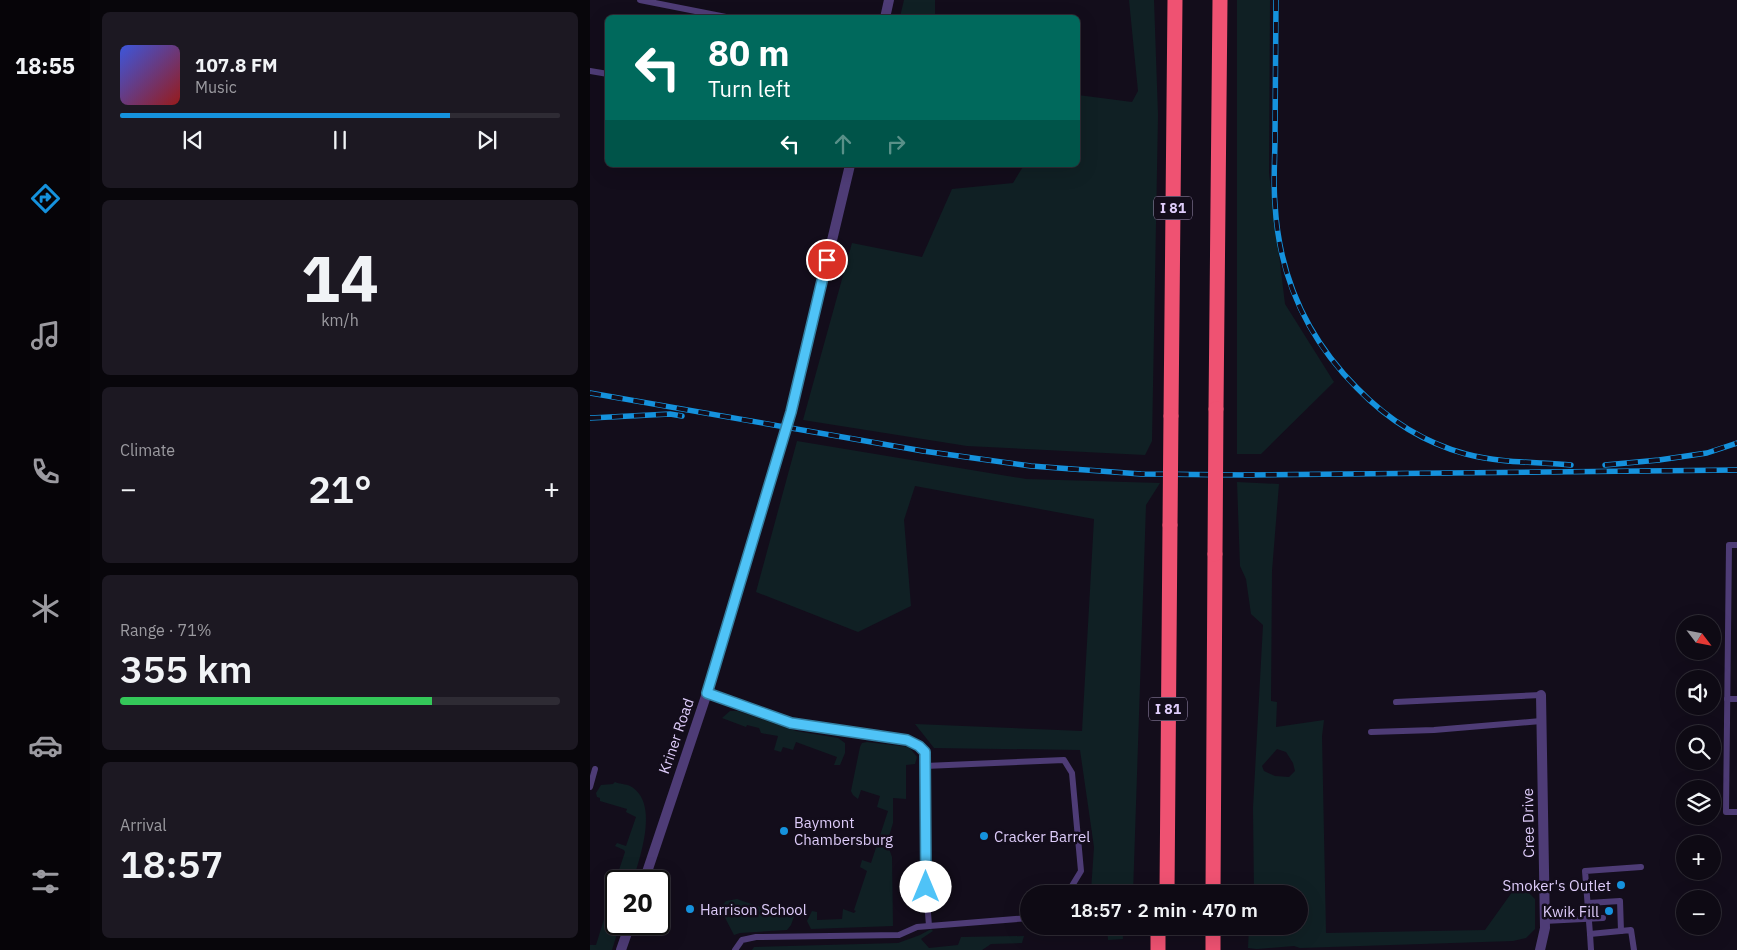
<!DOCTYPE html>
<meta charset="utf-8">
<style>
:root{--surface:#0e0a14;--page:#1c1822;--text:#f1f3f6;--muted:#9b9aa0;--line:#2e2b34;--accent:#1592dd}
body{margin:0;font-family:"IBM Plex Sans",sans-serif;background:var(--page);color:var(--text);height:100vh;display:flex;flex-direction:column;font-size:19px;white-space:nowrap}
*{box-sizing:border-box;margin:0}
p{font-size:16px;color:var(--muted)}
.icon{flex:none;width:28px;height:28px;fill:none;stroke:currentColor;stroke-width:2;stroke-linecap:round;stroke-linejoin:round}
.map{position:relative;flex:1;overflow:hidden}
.drawer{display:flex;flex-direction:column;gap:12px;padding:12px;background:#08060b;width:500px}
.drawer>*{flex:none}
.hud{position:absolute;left:15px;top:15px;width:475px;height:152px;border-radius:8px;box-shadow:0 5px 20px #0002,0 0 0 1px var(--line);background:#00695c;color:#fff;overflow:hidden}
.needle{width:32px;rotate:122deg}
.tools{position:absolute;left:1086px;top:615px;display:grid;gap:10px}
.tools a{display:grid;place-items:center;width:45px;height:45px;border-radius:50%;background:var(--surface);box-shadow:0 5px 20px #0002,0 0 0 1px var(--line);font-size:25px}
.speed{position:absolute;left:15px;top:870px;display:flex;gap:10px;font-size:25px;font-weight:700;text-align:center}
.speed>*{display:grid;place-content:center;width:65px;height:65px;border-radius:50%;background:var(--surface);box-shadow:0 5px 20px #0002,0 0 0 1px var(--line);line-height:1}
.speed .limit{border:2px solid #111;border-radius:8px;background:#fff;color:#111}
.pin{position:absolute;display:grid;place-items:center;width:42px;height:42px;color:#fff;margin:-21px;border:2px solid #fff;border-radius:50%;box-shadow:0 1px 5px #0007}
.me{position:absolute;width:55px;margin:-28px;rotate:0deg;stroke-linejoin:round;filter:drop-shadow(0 0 4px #0008)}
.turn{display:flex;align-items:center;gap:18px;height:105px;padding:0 20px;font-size:22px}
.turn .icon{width:65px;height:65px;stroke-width:2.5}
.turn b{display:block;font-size:35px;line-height:42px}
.lanes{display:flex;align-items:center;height:48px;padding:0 20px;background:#0003;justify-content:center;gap:25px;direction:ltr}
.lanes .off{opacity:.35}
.big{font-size:38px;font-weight:600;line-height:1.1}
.drawer .widget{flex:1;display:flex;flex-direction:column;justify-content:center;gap:8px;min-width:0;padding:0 18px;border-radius:8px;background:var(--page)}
.drawer .dial{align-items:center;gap:0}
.dial b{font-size:65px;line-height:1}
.song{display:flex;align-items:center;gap:15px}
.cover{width:60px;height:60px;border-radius:8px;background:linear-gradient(135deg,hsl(230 70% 55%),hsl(0 70% 35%))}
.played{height:5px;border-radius:2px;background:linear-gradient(90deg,var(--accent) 75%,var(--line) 75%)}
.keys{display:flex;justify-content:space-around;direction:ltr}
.heat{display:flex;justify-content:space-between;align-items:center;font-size:28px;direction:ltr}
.charge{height:8px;border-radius:4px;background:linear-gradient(90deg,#34c759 71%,var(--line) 0)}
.trip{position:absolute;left:430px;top:885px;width:288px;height:50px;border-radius:25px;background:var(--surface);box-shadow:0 5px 20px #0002,0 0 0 1px var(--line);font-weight:600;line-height:50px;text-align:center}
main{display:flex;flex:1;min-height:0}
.tab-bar{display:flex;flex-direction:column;width:90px;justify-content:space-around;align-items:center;background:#060408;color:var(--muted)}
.tab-bar .icon{width:35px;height:35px}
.tab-bar .selected{color:var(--accent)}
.tab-bar b{font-size:22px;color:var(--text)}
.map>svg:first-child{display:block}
</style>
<main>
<nav class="tab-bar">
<b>18:55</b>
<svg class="icon selected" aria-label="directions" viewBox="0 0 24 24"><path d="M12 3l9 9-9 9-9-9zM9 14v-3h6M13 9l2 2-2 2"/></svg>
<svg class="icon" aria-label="music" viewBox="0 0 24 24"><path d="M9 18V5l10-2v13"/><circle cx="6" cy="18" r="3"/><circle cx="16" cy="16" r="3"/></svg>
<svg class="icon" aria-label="phone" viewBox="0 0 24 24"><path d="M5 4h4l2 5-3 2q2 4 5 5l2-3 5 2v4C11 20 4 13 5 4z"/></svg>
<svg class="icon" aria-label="climate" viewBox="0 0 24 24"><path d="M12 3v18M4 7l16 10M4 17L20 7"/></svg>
<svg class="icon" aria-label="car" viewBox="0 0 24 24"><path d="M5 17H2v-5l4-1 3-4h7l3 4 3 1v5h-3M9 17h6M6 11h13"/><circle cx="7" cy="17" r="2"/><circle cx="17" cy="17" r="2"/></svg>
<svg class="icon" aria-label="filters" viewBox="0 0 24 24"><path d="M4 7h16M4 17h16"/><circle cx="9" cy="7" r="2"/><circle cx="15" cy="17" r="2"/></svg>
</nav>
<section class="drawer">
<div class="widget">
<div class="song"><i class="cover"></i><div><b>107.8 FM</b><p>Music</p></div></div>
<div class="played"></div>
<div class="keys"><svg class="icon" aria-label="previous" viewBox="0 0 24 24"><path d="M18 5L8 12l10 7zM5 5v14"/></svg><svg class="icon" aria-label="pause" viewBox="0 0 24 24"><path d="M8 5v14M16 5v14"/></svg><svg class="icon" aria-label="next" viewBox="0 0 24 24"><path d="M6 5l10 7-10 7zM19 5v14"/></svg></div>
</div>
<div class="widget dial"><b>14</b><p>km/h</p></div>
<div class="widget"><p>Climate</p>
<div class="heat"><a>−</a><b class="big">21°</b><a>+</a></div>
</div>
<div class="widget"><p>Range · 71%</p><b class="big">355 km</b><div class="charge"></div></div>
<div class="widget"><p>Arrival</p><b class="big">18:57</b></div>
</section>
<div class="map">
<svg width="1147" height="950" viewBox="0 0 1147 950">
<rect width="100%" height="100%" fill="#130d1b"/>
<g fill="#102024" fill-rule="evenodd">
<polygon points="314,0 345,0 345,17 310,17"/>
<polygon points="539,0 564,0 568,115 562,441 555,455 377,446 213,420 262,243 332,257 362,189 423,183 434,165 488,165 488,95 542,102 548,91"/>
<polygon points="647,0 680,0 679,173 695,304 744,382 671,454 647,454"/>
<polygon points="207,441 436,479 570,483 556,505 543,894 499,894 501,891 504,847 490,750 344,748 325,724 492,731 504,519 325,486 314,520 321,606 268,632 166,592"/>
<path d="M647 482 689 484 682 571 681 701 687 702 686 727 734 720 732 736 736 933 895 930 925 888H934L945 899V929L936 938 923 941 710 948 704 946 667 949 658 948 659 926H709V894H664L663 808 673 625 661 614 656 579 650 566ZM687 749 696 752 703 763 705 771 699 777 685 776 674 771 672 766Z"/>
<polygon points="140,711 148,711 206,731 248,738 255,743 255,753 250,765 244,765 247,757 206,742 203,750 193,747 191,752 184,750 188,736 171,733 169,728 157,725 156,727 132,718"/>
<polygon points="277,742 319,747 327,757 325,764 316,765 316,799 303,798 303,823 297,843 302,857 303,926 221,929 217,921 222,911 227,912 227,920 252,919 253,909 264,913 266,911 264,910 277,871 270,867 272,860 281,863 298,811 287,807 290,796 271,790 268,799 263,795 261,791 270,747 272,743"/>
<path d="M25 782C29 784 36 784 40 786 70 802 50 857 43 881H26V924H30L22 950H0V945H6L19 903 15 896 21 894 35 852 34 850 25 846 27 843 36 846 46 817 36 812 37 809 10 801V798L7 797 6 793 11 785 23 784Z"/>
<polygon points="147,899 194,915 198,906 202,908 205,914 201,925 197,930 150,933 144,935 130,908 136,901"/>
<polygon points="472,926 503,926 503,930 485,931 488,927 479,932 470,929"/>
<polygon points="517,926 532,926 533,939 518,940"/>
<polygon points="341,929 343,931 331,939 339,948 368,945 371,937 434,936 432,943 401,944 392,950 162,950 164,947 308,943 330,935"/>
</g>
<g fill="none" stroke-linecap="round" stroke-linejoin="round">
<g stroke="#4e3c76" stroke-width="6">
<polyline points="50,0 141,18"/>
<polyline points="0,71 18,74"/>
<polyline points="1147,545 1139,545 1136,812 1147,812"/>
<polyline points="117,693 201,723 317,740 329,746 335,752 336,887 339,926"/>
<polyline points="1137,699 1147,699"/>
<polyline points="806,702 951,695"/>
<polyline points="781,732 844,730 951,721"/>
<polyline points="335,766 474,760 482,773 491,871 477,894"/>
<polyline points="0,787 5,769"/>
<polyline points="998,903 1030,901 1031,931"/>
<polyline points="954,921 1013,918"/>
<polyline points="1000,934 995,871 1051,867"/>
<polyline points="145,950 152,940 166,937 309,935 327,927 439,918"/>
<polyline points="1001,950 1000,934 1041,930 1044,950"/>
</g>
<polyline stroke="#4e3c76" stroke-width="10" points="950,950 955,928 951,695"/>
<g stroke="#4e3c76" stroke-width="10">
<polyline points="295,18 299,0"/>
<polyline points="201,412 260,165"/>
<polyline points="54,881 117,693 193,438"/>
<polyline points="31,950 40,924"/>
</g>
<g stroke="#ef5272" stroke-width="15">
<polyline points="626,409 630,0"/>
<polyline points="581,416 585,0"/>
<polyline points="577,894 580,525"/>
<polyline points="623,894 625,554"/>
<polyline points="623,926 623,950"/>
<polyline points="568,950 568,928 570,926"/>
</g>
<g stroke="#1592dd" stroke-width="5.5">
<g id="rail">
<path d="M686 0C686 45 685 91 685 136 685 158 683 181 685 204 689 277 716 337 767 388 797 419 835 443 876 454 910 463 946 462 981 465"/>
<polyline points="0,393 333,451 441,466 551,474 658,475 1147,470"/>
<polyline points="0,418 80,414 92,416"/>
<polyline points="1015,465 1069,460 1117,453 1147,443"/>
</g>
</g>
<use href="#rail" stroke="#130d1b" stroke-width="4" stroke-dasharray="11" stroke-linecap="butt"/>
<polyline stroke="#4e3c76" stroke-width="10" points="193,438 201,412"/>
<g stroke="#ef5272" stroke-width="15">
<polyline points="580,525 581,416"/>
<polyline points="625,554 626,409"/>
</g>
</g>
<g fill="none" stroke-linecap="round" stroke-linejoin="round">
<g stroke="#337fa1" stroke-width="12">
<polyline id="route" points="237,260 201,412 117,693 201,723 317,740 329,746 335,752 336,887"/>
</g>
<use href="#route" stroke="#4fc3f7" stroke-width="9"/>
</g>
<g fill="#1592dd" stroke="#130d1b" stroke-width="2">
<circle cx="194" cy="831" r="5"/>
<circle cx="394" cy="836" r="5"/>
<circle cx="1031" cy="885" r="5"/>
<circle cx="100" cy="909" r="5"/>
<circle cx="1019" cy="911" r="5"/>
</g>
<g text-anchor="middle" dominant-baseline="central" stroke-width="5" stroke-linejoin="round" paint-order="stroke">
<g fill="#130d1b" stroke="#a193b7" stroke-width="1">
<rect x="564" y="196.5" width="38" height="23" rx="4"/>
<rect x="559" y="697.5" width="38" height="23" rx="4"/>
</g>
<g font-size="14" font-weight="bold" fill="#deccfa">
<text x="583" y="208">I 81</text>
<text x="578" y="709">I 81</text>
</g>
<g font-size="15" fill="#deccfa" stroke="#130d1b">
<text transform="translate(86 736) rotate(-71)">Kriner Road</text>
<text transform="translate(938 823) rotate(-91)">Cree Drive</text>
</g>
<g font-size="15" fill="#deccfa" stroke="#130d1b" text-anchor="start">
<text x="204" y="822">Baymont<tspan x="204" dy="17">Chambersburg</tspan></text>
<text x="404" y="836">Cracker Barrel</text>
<text x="1021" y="885" text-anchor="end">Smoker's Outlet</text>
<text x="110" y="909">Harrison School</text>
<text x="1009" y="911" text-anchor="end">Kwik Fill</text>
</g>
</g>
</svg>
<div class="tools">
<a><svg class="needle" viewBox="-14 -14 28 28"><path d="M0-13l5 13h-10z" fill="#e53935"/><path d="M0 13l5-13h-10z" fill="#9b9aa0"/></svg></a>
<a><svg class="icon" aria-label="sound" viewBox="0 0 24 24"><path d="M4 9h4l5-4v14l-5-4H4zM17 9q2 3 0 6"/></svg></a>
<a><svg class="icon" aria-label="search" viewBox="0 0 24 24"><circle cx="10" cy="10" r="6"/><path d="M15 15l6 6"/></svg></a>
<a><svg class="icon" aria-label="layers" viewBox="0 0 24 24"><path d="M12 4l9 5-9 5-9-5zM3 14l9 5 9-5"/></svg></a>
<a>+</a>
<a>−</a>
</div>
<div class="speed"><div class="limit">20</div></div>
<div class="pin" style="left:237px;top:260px;background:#d93025"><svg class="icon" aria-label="arrive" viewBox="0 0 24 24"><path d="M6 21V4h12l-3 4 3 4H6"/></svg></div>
<svg class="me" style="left:336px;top:887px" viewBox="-20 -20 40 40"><circle r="19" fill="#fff"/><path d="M0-13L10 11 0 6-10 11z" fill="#4fc3f7"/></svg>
<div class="trip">18:57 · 2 min · 470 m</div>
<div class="hud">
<div class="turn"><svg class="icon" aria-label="left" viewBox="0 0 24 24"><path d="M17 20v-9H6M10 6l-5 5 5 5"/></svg><div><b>80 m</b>Turn left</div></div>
<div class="lanes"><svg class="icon" aria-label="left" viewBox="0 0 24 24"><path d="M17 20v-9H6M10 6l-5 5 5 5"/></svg><svg class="icon off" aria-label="ahead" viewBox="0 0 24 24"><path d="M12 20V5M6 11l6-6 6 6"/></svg><svg class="icon off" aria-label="right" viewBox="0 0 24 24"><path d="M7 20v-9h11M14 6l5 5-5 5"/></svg></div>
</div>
</div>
</main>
